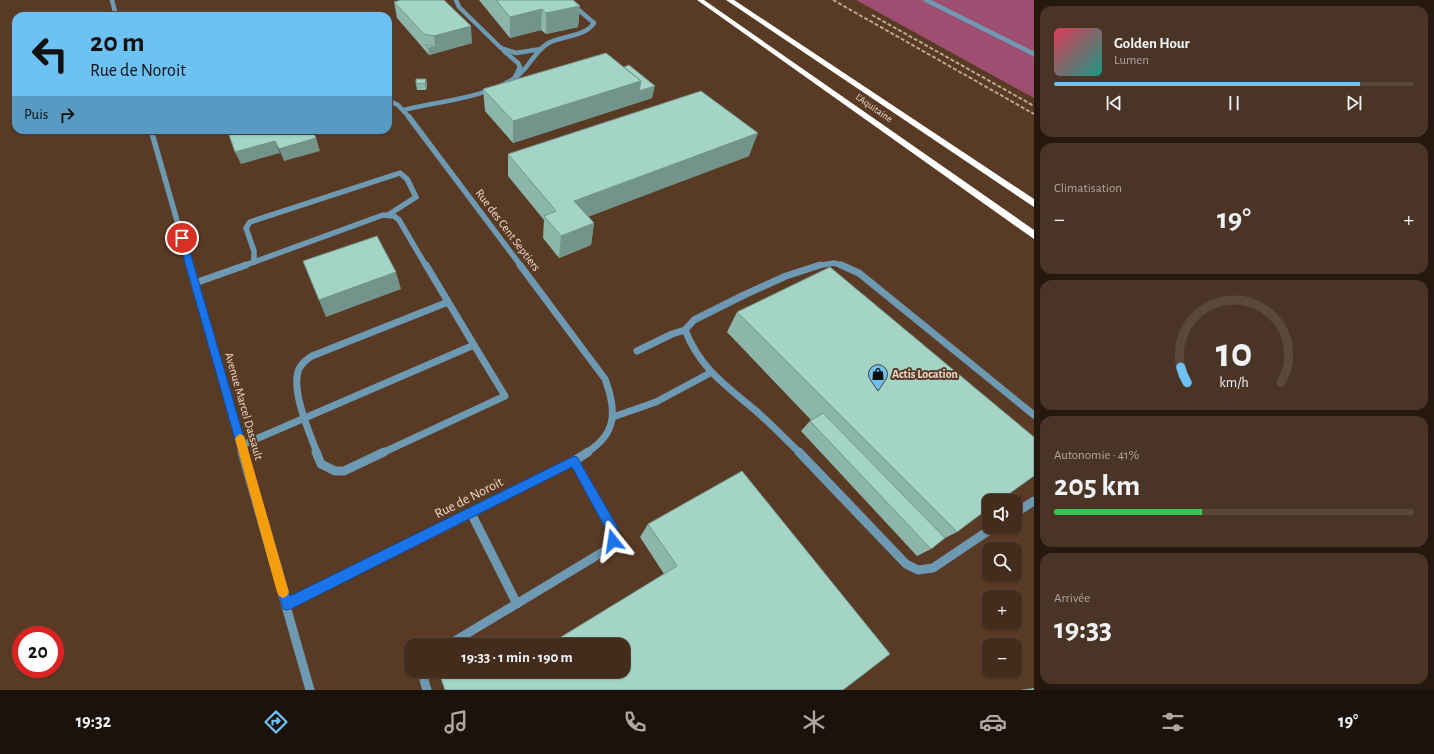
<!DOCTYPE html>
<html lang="fr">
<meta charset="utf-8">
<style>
:root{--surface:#432c1c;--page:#4a3425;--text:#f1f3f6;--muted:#afa7a3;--line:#5b483b;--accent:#6dc2f3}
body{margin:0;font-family:"Alegreya Sans",sans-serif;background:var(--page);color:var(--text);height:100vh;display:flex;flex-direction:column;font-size:15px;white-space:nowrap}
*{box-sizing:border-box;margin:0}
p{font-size:13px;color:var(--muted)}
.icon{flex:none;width:22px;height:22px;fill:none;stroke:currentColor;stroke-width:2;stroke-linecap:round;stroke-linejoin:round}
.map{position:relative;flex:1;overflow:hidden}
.panel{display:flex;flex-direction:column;gap:6px;padding:6px;background:#25180f;width:400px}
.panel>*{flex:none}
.banner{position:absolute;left:12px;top:12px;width:380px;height:122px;border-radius:12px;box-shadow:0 1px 3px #0004,0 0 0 1px var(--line);background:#6dc2f3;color:#111;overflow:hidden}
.buttons{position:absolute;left:982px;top:494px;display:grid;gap:8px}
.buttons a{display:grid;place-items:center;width:40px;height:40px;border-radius:8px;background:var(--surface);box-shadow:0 1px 3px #0004,0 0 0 1px var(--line);font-size:20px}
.speed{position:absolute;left:12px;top:626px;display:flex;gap:8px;font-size:20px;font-weight:700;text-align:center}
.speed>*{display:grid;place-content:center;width:52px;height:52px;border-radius:50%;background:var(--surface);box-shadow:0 1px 3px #0004,0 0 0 1px var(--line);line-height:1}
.speed .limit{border:6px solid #d22;background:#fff;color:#111}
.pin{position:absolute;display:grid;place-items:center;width:34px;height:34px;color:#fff;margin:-17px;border:2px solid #fff;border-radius:50%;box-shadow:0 1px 4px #0007}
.me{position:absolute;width:44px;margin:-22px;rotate:345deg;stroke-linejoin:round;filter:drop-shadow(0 0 3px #0008)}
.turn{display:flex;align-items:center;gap:14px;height:84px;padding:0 12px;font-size:18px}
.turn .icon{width:52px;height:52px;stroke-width:2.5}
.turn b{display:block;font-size:28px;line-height:34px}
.then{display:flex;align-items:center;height:38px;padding:0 12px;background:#0003;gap:8px;font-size:15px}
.big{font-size:30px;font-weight:600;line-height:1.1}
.panel .tile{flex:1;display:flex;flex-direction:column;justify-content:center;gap:6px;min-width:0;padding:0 14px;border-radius:12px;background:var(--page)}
.panel .dial{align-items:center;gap:0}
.dial svg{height:104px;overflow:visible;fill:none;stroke:var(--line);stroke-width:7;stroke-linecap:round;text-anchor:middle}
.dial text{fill:var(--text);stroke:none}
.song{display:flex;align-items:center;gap:12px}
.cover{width:48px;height:48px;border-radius:6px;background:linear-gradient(135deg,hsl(350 70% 55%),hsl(170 70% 35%))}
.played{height:4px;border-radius:2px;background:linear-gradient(90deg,var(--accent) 85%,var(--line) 85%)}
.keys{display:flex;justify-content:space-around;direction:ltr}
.heat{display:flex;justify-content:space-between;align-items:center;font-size:22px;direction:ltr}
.charge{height:6px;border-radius:3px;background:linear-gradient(90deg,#34c759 41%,var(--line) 0)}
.trip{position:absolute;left:404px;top:638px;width:226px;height:40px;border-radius:12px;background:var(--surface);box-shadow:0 1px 3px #0004,0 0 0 1px var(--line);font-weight:600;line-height:40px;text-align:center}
.dock{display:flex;height:64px;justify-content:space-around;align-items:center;background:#1b120b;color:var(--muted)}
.dock .icon{width:28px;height:28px}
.dock .selected{color:var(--accent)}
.dock b{font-size:18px;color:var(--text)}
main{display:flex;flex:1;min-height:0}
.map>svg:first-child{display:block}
</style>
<main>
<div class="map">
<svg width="1034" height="690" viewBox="0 0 1034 690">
<rect width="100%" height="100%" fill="#593b25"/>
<polygon fill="#9e4e70" points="856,0 1034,0 1034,98"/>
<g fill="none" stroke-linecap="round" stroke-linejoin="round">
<g stroke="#6d99b3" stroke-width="4.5">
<polyline points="112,0 116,16"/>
<polyline points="456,0 459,7 501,48 516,53 541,49"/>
<polyline points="926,0 1034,54"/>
<polyline points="504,51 518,63 520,67 515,77"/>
<polyline points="388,100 398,105 410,118"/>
<path d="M404 110C439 101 486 98 516 77 529 68 534 52 547 44 561 35 584 38 594 23L567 0"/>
</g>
<g stroke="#6d99b3" stroke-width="5.5">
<polyline points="409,117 521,266"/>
<polyline points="151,130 190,266"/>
<polyline points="254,262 254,251 246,228 250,222 400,173 407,179 416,197 388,215"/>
<polyline points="243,266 383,215 394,216 399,220 426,266"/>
<polyline points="816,266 834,263 844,266"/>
</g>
<g stroke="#6d99b3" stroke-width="7">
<polyline points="189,265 243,453"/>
<path d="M520 265 605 379C617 411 617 434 586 453"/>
<polyline points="841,265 859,273 1034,415"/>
<polyline points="195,283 246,265"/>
<polyline points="637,351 672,334 685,330"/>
<polyline points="613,417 656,402 710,373"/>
<polyline points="242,445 474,345 426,265"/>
<path d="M317 453C310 434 290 389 299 369 302 363 307 359 312 356L448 302"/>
<polyline points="382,453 505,396 474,345"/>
<path d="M800 453C785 439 771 424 755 410 725 385 700 368 685 330L694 320 744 295 786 276 820 265"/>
</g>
<g stroke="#6d99b3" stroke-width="9">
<polyline points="242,452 310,690"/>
<polyline points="316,452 321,464 335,471 344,471 384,452"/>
<polyline points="799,452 906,564 918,570 933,568 994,527"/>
<polyline points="471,513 517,604"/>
<polyline points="1015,513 1034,501"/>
<polyline points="287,604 574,461 588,452"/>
<polyline points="448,645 606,550 613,541 613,530 574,461"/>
<polyline points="426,671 424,680 427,690"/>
</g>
<g fill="#fff" fill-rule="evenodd">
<polygon points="697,0 704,0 1034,230 1034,239"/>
<polygon points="726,0 734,0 1034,199 1034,207"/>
</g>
<g stroke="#bca696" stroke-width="2" stroke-dasharray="4 2" stroke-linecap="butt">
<polyline points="833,0 1034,114"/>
<polyline points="872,15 1034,106"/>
</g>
</g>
<g fill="#8cb6aa">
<polygon points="479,0 573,0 580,6 578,27 546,34 541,30 510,38"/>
<polygon points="394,2 472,43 429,55 397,18"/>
<polygon points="426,79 427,85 426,90 417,90 416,84"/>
<polygon points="483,89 652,98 513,143 485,111"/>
<polygon points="508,154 749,156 588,216 594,223 591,245 559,258 543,238 544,220 508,176"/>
<polygon points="737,312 957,532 945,538 931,549 917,556 801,431 810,421 811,420 727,332"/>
<polygon points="648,524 843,690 492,679 664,574 640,537"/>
<polygon points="1034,688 1034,690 1020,690"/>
</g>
<g fill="#72948b">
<polygon points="580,6 578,27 546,34 546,13"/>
<polygon points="542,9 541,30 510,38 510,17"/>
<polygon points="471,26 472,43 429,55 428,48 435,47 434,36"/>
<polygon points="426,79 427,85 426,90 425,83"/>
<polygon points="641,81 655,86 652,98 513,143 513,121"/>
<polygon points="758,133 749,156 572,223 574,201"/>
<polygon points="316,138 320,151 284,161 279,149"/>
<polygon points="275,141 280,153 241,164 235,152"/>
<polygon points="594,223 591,245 559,258 561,236"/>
<polygon points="396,272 401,289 326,317 319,300"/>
</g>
<g fill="#a3d4c6" stroke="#72948b">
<polygon points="401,0 444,0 471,26 434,36 424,34 394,2"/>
<polygon points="496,0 573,0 580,6 546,13 542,9 510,17"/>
<polygon points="286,13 288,16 271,16"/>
<polygon points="425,45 435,47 428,48"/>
<polygon points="606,53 641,81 513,121 483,89"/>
<polygon points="629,65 655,86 639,91 641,81 624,67"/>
<polygon points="416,79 426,79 425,83 416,84"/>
<polygon points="701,91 758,133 574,201 594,223 561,236 544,216 556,211 508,154"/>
<polygon points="248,130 312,130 316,138 279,149 275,141 235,152 229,135"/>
<polygon points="377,236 396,272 319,300 303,261"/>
<polygon points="830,267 1034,437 1034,476 999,501 989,501 989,508 957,532 737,312"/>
<polygon points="823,413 945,538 931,549 810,421"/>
<polygon points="742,471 890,654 843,690 445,690 440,676 448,671 489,671 492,679 505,671 623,671 623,645 548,645 677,566 648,524"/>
</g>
<polygon fill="#1a73e8" stroke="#114b97" points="182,235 186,238 290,596 574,456 577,457 617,526 619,541 617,545 613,546 609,545 607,531 572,467 291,609 287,610 283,609 178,238"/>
<polygon fill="#f59e0b" points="240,434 244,436 245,439 289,592 287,596 283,598 279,596 277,592 235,439 237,436"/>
<defs>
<g id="shop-pin" transform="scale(1)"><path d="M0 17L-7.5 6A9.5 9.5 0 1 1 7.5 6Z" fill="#6dc2f3" stroke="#593b25"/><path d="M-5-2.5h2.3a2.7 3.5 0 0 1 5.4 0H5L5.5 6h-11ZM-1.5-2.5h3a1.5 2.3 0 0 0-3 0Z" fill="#111"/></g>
</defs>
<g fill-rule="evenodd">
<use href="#shop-pin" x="878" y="374"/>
</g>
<g text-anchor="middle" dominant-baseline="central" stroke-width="4" stroke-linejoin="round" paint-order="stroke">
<g font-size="10" fill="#eddacd" stroke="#593b25">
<text transform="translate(874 108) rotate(35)">L'Aquitaine</text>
</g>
<g font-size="12" fill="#eddacd" stroke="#593b25">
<text transform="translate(508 230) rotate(53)">Rue des Cent Septiers</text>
<text transform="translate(244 406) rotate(74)">Avenue Marcel Dassault</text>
</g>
<g font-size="12" font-weight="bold" fill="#eddacd" stroke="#593b25" text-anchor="start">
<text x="892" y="374">Actis Location</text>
</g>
<g font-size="14" fill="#eddacd" stroke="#593b25">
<text transform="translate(469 498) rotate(-27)">Rue de Noroit</text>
</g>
</g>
</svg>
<div class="buttons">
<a><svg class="icon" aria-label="sound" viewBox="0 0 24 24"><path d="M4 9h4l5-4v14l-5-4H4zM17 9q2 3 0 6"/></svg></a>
<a><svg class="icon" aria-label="search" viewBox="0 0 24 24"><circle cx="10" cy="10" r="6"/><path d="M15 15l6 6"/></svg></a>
<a>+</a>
<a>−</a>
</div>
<div class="speed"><div class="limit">20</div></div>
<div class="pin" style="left:182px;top:238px;background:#d93025"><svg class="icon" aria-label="arrive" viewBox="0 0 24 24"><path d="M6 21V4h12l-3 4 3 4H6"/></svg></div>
<svg class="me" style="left:613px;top:541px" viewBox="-20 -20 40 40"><path d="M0-17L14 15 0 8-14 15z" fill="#1a73e8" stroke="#fff" stroke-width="4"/></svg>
<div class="trip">19:33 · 1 min · 190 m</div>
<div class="banner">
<div class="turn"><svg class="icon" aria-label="left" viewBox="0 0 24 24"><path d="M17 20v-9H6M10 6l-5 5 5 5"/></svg><div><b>20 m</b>Rue de Noroit</div></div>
<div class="then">Puis<svg class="icon" aria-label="right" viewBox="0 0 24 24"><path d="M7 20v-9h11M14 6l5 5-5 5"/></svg></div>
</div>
</div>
<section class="panel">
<div class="tile">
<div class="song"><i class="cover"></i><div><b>Golden Hour</b><p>Lumen</p></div></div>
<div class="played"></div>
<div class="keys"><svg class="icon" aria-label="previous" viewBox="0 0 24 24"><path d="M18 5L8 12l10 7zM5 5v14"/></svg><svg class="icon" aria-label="pause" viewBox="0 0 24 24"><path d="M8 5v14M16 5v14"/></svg><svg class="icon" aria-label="next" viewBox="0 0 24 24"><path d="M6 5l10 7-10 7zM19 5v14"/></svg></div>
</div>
<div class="tile"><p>Climatisation</p>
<div class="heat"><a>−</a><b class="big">19°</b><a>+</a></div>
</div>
<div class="tile dial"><svg viewBox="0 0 100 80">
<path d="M14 69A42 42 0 1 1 86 69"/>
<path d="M14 69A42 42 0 0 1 9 57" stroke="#6dc2f3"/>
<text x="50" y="56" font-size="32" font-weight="700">10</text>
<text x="50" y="72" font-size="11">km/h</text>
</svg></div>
<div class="tile"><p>Autonomie · 41%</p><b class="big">205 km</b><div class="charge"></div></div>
<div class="tile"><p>Arrivée</p><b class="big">19:33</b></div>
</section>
</main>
<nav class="dock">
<b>19:32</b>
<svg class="icon selected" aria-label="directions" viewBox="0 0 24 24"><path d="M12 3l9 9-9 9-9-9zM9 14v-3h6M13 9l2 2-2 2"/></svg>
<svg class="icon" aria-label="music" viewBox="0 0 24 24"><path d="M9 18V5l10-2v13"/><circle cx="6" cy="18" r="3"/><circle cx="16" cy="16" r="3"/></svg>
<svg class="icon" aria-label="phone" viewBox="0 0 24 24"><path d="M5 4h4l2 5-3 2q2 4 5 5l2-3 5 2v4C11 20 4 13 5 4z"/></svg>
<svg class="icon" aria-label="climate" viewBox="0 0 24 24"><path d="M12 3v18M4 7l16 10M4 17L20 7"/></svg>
<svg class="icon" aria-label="car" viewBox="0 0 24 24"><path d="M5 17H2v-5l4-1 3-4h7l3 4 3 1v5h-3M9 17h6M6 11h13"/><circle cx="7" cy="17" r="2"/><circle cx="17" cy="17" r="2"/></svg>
<svg class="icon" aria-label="filters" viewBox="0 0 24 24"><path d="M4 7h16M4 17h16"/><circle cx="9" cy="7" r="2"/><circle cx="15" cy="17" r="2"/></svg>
<b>19°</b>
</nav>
